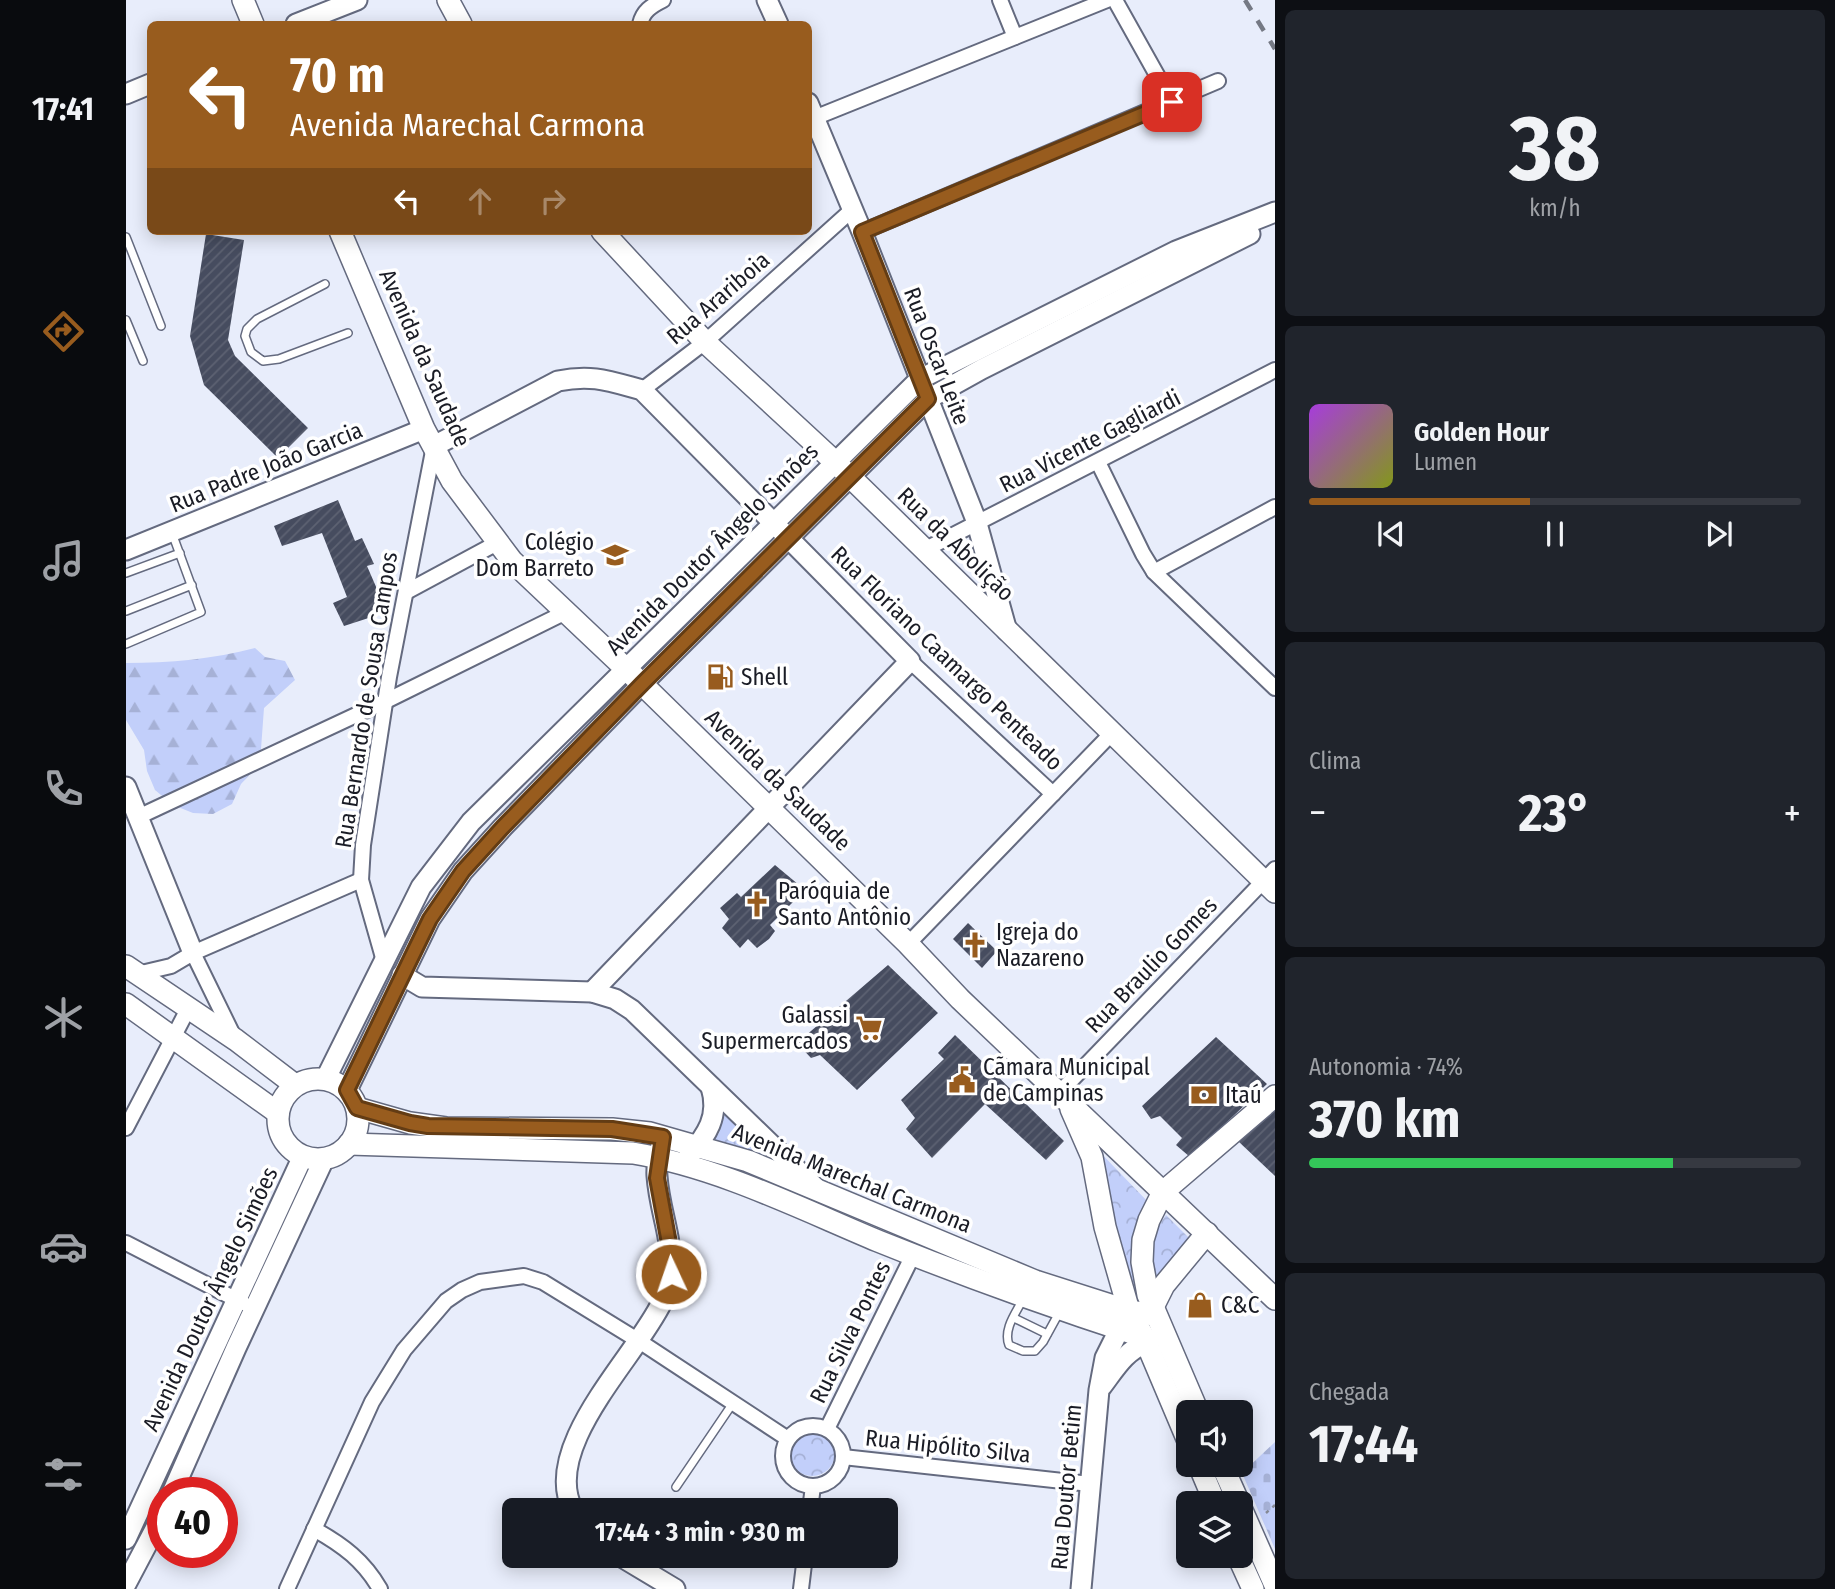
<!DOCTYPE html>
<html lang="pt">
<meta charset="utf-8">
<style>
:root{--surface:#171b24;--page:#20242c;--text:#f1f3f6;--muted:#9ea1a6;--line:#363941;--accent:#985c1e}
body{margin:0;font-family:"Fira Sans Condensed",sans-serif;background:var(--page);color:var(--text);height:100vh;display:flex;flex-direction:column;font-size:26px;white-space:nowrap}
*{box-sizing:border-box;margin:0}
p{font-size:23px;color:var(--muted)}
.icon{flex:none;width:38px;height:38px;fill:none;stroke:currentColor;stroke-width:2;stroke-linecap:round;stroke-linejoin:round}
.map{position:relative;flex:1;overflow:hidden}
.sheet{display:flex;flex-direction:column;gap:10px;padding:10px;background:#0d0f14;width:560px}
.sheet>*{flex:none}
.banner{position:absolute;left:21px;top:21px;width:665px;height:214px;border-radius:10px;box-shadow:0 4px 18px #0003;background:#985c1e;color:#fff;overflow:hidden}
.tools{position:absolute;left:1050px;top:1400px;display:grid;gap:14px}
.tools a{display:grid;place-items:center;width:77px;height:77px;border-radius:10px;background:var(--surface);box-shadow:0 4px 18px #0003;font-size:35px}
.speed{position:absolute;left:21px;top:1477px;display:flex;gap:14px;font-size:35px;font-weight:700;text-align:center}
.speed>*{display:grid;place-content:center;width:91px;height:91px;border-radius:50%;background:var(--surface);box-shadow:0 4px 18px #0003;line-height:1}
.speed .limit{border:10px solid #d22;background:#fff;color:#111}
.pin{position:absolute;display:grid;place-items:center;width:60px;height:60px;color:#fff;margin:-30px;border-radius:14px;box-shadow:0 4px 10px #0006}
.me{position:absolute;width:77px;margin:-38px;rotate:357deg;stroke-linejoin:round;filter:drop-shadow(0 0 5px #0008)}
.turn{display:flex;align-items:center;gap:24px;height:147px;padding:0 28px;font-size:32px}
.turn .icon{width:91px;height:91px;stroke-width:2.5}
.turn b{display:block;font-size:49px;line-height:60px}
.lanes{display:flex;align-items:center;height:66px;padding:0 28px;background:#0003;justify-content:center;gap:35px;direction:ltr}
.lanes .off{opacity:.35}
.big{font-size:52px;font-weight:700;line-height:1.1}
.sheet .card{flex:1;display:flex;flex-direction:column;justify-content:center;gap:10px;min-width:0;padding:0 24px;border-radius:10px;background:var(--page)}
.sheet .dial{align-items:center;gap:0}
.dial b{font-size:91px;line-height:1}
.song{display:flex;align-items:center;gap:21px}
.cover{width:84px;height:84px;border-radius:10px;background:linear-gradient(135deg,hsl(280 70% 55%),hsl(70 70% 35%))}
.played{height:7px;border-radius:4px;background:linear-gradient(90deg,var(--accent) 45%,var(--line) 45%)}
.keys{display:flex;justify-content:space-around;direction:ltr}
.heat{display:flex;justify-content:space-between;align-items:center;font-size:38px;direction:ltr}
.charge{height:10px;border-radius:5px;background:linear-gradient(90deg,#34c759 74%,var(--line) 0)}
.trip{position:absolute;left:376px;top:1498px;width:396px;height:70px;border-radius:10px;background:var(--surface);box-shadow:0 4px 18px #0003;font-weight:700;line-height:70px;text-align:center}
main{display:flex;flex:1;min-height:0}
.tab-bar{display:flex;flex-direction:column;width:126px;justify-content:space-around;align-items:center;background:#090b0e;color:var(--muted)}
.tab-bar .icon{width:49px;height:49px}
.tab-bar .active{color:var(--accent)}
.tab-bar b{font-size:32px;color:var(--text)}
.map>svg:first-child{display:block}
</style>
<main>
<nav class="tab-bar">
<b>17:41</b>
<svg class="icon active" aria-label="directions" viewBox="0 0 24 24"><path d="M12 3l9 9-9 9-9-9zM9 14v-3h6M13 9l2 2-2 2"/></svg>
<svg class="icon" aria-label="music" viewBox="0 0 24 24"><path d="M9 18V5l10-2v13"/><circle cx="6" cy="18" r="3"/><circle cx="16" cy="16" r="3"/></svg>
<svg class="icon" aria-label="phone" viewBox="0 0 24 24"><path d="M5 4h4l2 5-3 2q2 4 5 5l2-3 5 2v4C11 20 4 13 5 4z"/></svg>
<svg class="icon" aria-label="climate" viewBox="0 0 24 24"><path d="M12 3v18M4 7l16 10M4 17L20 7"/></svg>
<svg class="icon" aria-label="car" viewBox="0 0 24 24"><path d="M5 17H2v-5l4-1 3-4h7l3 4 3 1v5h-3M9 17h6M6 11h13"/><circle cx="7" cy="17" r="2"/><circle cx="17" cy="17" r="2"/></svg>
<svg class="icon" aria-label="filters" viewBox="0 0 24 24"><path d="M4 7h16M4 17h16"/><circle cx="9" cy="7" r="2"/><circle cx="15" cy="17" r="2"/></svg>
</nav>
<div class="map">
<svg width="1149" height="1589" viewBox="0 0 1149 1589">
<defs>
<pattern id="forest-firs" width="22" height="20" patternUnits="userSpaceOnUse" patternTransform="scale(1.75)"><rect width="22" height="20" fill="#c2cffa"/><path d="M5 1l3.5 6h-7zM16 11l3.5 6h-7z" fill="#a6b1d6"/></pattern>
<pattern id="cemetery-stones" width="16" height="16" patternUnits="userSpaceOnUse" patternTransform="scale(1.75)"><rect width="16" height="16" fill="#c2cffa"/><path d="M2 7V4a2 2 0 0 1 4 0v3zM10 15v-3a2 2 0 0 1 4 0v3z" fill="#a6b1d6"/></pattern>
<pattern id="park-crowns" width="20" height="18" patternUnits="userSpaceOnUse" patternTransform="scale(1.75)"><rect width="20" height="18" fill="#c2cffa"/><path d="M2 6a3 3 0 1 1 6 0M12 15a3 3 0 1 1 6 0" fill="none" stroke="#a6b1d6"/></pattern>
<pattern id="building-hatch" width="6" height="6" patternUnits="userSpaceOnUse" patternTransform="scale(1.75)"><rect width="6" height="6" fill="#464c5f"/><path d="M-1 1l2-2M0 6l6-6M5 7l2-2" fill="none" stroke="#5d6272"/></pattern>
</defs>
<rect width="100%" height="100%" fill="#e8edfb"/>
<path fill="url(#forest-firs)" d="M129 648 139 657 159 661 169 680 138 708 135 749 129 769 115 784 106 804 87 814 67 813 47 805 29 790 21 771 18 750 0 720V663C43 663 88 659 129 648Z"/>
<polygon fill="url(#cemetery-stones)" points="1149,1442 1149,1549 1116,1473"/>
<g fill="url(#park-crowns)">
<polygon points="599,1114 660,1169 587,1141 593,1133"/>
<polygon points="967,1145 1023,1203 1009,1227 1007,1247 1015,1304 1008,1303"/>
<path d="M1040 1215 1065 1240 1027 1279C1022 1249 1022 1241 1040 1215Z"/>
<circle cx="686" cy="1453" r="23"/>
</g>
<g fill="url(#building-hatch)">
<polygon points="80,234 118,240 102,340 109,356 182,428 152,458 78,385 64,336"/>
<polygon points="212,500 229,541 236,538 248,564 241,566 261,612 218,626 207,603 221,597 196,533 156,546 148,526"/>
<polygon points="649,865 679,890 644,925 649,931 643,939 631,948 622,939 614,948 596,928 603,919 594,908 611,893 615,897"/>
<polygon points="842,923 871,951 856,968 827,939"/>
<polygon points="762,965 812,1013 731,1090 694,1055 685,1058 671,1043"/>
<polygon points="829,1035 938,1141 920,1160 859,1104 806,1158 780,1129 789,1118 775,1100 818,1059 812,1053"/>
<polygon points="1090,1037 1141,1084 1064,1157 1050,1145 1056,1138 1034,1116 1025,1119 1016,1106"/>
<polygon points="1149,1109 1149,1176 1112,1141"/>
</g>
<g fill="none" stroke-linecap="round" stroke-linejoin="round">
<g stroke="#646a7f" stroke-width="10">
<g id="lane">
<polyline points="0,237 35,326"/>
<polyline points="199,284 131,319 121,329 119,336 125,352 137,361 153,359 222,333"/>
<polyline points="0,320 17,361"/>
<polyline points="0,573 54,553"/>
<polyline points="0,611 66,585"/>
<polyline points="0,644 75,612 46,533"/>
<path d="M897 1299C890 1313 877 1329 883 1345L897 1351H909L917 1342 934 1311"/>
<polyline points="888,1318 921,1334"/>
<polyline points="550,1487 607,1403"/>
</g>
</g>
<g stroke="#646a7f" stroke-width="18">
<g id="street">
<polyline points="874,0 889,37"/>
<polyline points="989,0 1046,102"/>
<path d="M514 24C517 11 525 6 537 0"/>
<polyline points="688,118 981,0"/>
<polyline points="736,232 1092,81"/>
<polyline points="516,390 579,342 727,209"/>
<polyline points="972,462 1017,554 1028,572 1149,688"/>
<polyline points="798,550 1149,370"/>
<polyline points="1028,572 1149,507"/>
<polyline points="280,592 371,543"/>
<polyline points="784,661 927,794"/>
<polyline points="12,817 260,701 440,612"/>
<polyline points="782,944 986,733"/>
<polyline points="67,953 108,1037"/>
<polyline points="258,961 235,880 237,845 263,677 308,446"/>
<polyline points="11,974 45,966 67,953 235,880"/>
<polyline points="934,1092 1149,869"/>
<polyline points="0,1128 62,1009"/>
<polyline points="0,1243 117,1303"/>
<circle cx="687" cy="1456" r="30"/>
<polyline points="701,1429 787,1255"/>
<polyline points="717,1457 964,1484"/>
<polyline points="684,1510 687,1486"/>
<path d="M188 1529C217 1545 238 1561 254 1589"/>
<polyline points="161,1589 246,1402 278,1350 320,1301 336,1290 354,1282 398,1276 417,1282 513,1341 662,1439"/>
<polyline points="675,1589 679,1556"/>
</g>
</g>
<g stroke="#646a7f" stroke-width="23">
<g id="secondary">
<polyline points="641,0 652,24"/>
<polyline points="170,24 231,0"/>
<polyline points="0,94 24,84"/>
<polyline points="682,103 736,232 850,520 881,631"/>
<path d="M308 446 432 381C466 374 483 381 516 390L784 661 466 992"/>
<polyline points="0,550 298,429"/>
<polyline points="0,787 67,953"/>
<polyline points="276,975 296,987 466,992 489,999 506,1010 690,1188"/>
<polyline points="200,1078 295,887 345,822 794,379 1050,251 1149,212"/>
<polyline points="221,1090 304,919 337,871 377,827 516,684 802,399 856,369 1124,234"/>
<path d="M562 1157C581 1135 594 1116 585 1087"/>
<path d="M976 1386C989 1369 999 1351 1020 1343"/>
<polyline points="46,1493 110,1348 198,1159"/>
<path d="M447 1510C414 1447 510 1357 536 1302 557 1256 534 1222 531 1176 530 1166 533 1155 535 1145"/>
<polyline points="0,1539 177,1156"/>
<polyline points="494,1556 549,1589"/>
<polyline points="0,1584 37,1514"/>
<polyline points="955,1589 973,1390 979,1358 1000,1316"/>
</g>
</g>
<g stroke="#646a7f" stroke-width="24">
<g id="primary">
<polyline points="117,0 127,24"/>
<polyline points="322,0 335,24"/>
<polyline points="214,231 298,429 326,481 386,561 516,684 782,944 834,999 1149,1299"/>
<polyline points="476,231 579,342 709,462 1149,892"/>
<polyline points="0,966 110,1040 169,1085"/>
<polyline points="0,1004 152,1113"/>
<circle cx="192" cy="1119" r="40"/>
<polyline points="231,1108 284,1123 320,1128 486,1129 524,1133 622,1161 909,1281 1003,1311 1029,1315"/>
<polyline points="945,1109 966,1157 979,1227 1003,1311 1018,1337 1062,1441"/>
<path d="M223 1144 507 1153C592 1167 673 1208 752 1241 839 1276 928 1308 1018 1337"/>
<polyline points="1026,1309 1038,1285 1081,1233"/>
<polyline points="1072,1412 1022,1295 1016,1262 1017,1240 1023,1220 1037,1192 1149,1096"/>
<polyline points="1073,1465 1089,1503"/>
<polyline points="1096,1465 1113,1503"/>
<polyline points="1115,1508 1149,1585"/>
<polyline points="1112,1556 1127,1589"/>
</g>
</g>
<polyline stroke="#878b97" stroke-width="2.5" stroke-dasharray="3.5 5" stroke-linecap="butt" points="1140,1513 1149,1505"/>
<use href="#lane" stroke="#fff" stroke-width="7"/>
<use href="#street" stroke="#fff" stroke-width="14"/>
<use href="#secondary" stroke="#fff" stroke-width="19"/>
<use href="#primary" stroke="#fff" stroke-width="21"/>
<polyline stroke="#757984" stroke-width="4.5" stroke-dasharray="12 12" stroke-linecap="butt" points="1119,0 1149,49"/>
</g>
<g fill="none" stroke-linecap="round" stroke-linejoin="round">
<g stroke="#633c14" stroke-width="18">
<polyline id="route" points="545,1274 545,1254 531,1178 537,1137 486,1129 302,1126 284,1123 231,1108 221,1090 304,919 337,871 377,827 516,684 802,399 736,232 1046,102"/>
</g>
<use href="#route" stroke="#985c1e" stroke-width="12"/>
</g>
<defs>
<g id="school-bare" transform="scale(2.1)"><path d="M0-5L7-2L0 1L-7-2ZM-4 1L0 2.5L4 1V4Q0 6-4 4Z" fill="#985c1e" stroke="#fff" stroke-width="2.5" paint-order="stroke"/></g>
<g id="fuel-bare" transform="scale(2.1)"><path d="M-5.5-6h7V0h2V4h1.3V-2.5L3-4.5l.8-.8L6-3V5H2.5V1h-1V6h-7ZM-4.2-4.7v3.2H.2V-4.7Z" fill="#985c1e" stroke="#fff" stroke-width="2.5" paint-order="stroke"/></g>
<g id="church-bare" transform="scale(2.1)"><path d="M-1.2-6h2.4v3.5h3.3v2.4h-3.3V6h-2.4V-.1h-3.3v-2.4h3.3Z" fill="#985c1e" stroke="#fff" stroke-width="2.5" paint-order="stroke"/></g>
<g id="supermarket-bare" transform="scale(2.1)"><path d="M-6-5.5h2.5l.6 2H6L4.5 2H-2.5L-4.4-4H-6ZM-1.5 3.2a1.3 1.3 0 1 0 .1 0ZM3 3.2a1.3 1.3 0 1 0 .1 0Z" fill="#985c1e" stroke="#fff" stroke-width="2.5" paint-order="stroke"/></g>
<g id="civic-bare" transform="scale(2.1)"><path d="M-.6-6.5H3V-4.5H.6V-3L4-1V1h2V6H-6V1h2V-1L-.6-3ZM-1.2 2.5V6h2.4V2.5Z" fill="#985c1e" stroke="#fff" stroke-width="2.5" paint-order="stroke"/></g>
<g id="bank-bare" transform="scale(2.1)"><path d="M-6-4H6V4H-6ZM0-2.3a2.3 2.3 0 1 0 0 4.6a2.3 2.3 0 1 0 0-4.6Z" fill="#985c1e" stroke="#fff" stroke-width="2.5" paint-order="stroke"/></g>
<g id="shop-bare" transform="scale(2.1)"><path d="M-5-2.5h2.3a2.7 3.5 0 0 1 5.4 0H5L5.5 6h-11ZM-1.5-2.5h3a1.5 2.3 0 0 0-3 0Z" fill="#985c1e" stroke="#fff" stroke-width="2.5" paint-order="stroke"/></g>
</defs>
<g fill-rule="evenodd">
<use href="#school-bare" x="489" y="555"/>
<use href="#fuel-bare" x="594" y="677"/>
<use href="#church-bare" x="631" y="904"/>
<use href="#church-bare" x="849" y="945"/>
<use href="#supermarket-bare" x="743" y="1028"/>
<use href="#civic-bare" x="836" y="1080"/>
<use href="#bank-bare" x="1078" y="1095"/>
<use href="#shop-bare" x="1074" y="1305"/>
</g>
<g text-anchor="middle" dominant-baseline="central" stroke-width="7" stroke-linejoin="round" paint-order="stroke">
<g font-size="23" fill="#1a1c25" stroke="#fff">
<text transform="translate(592 298) rotate(-41)">Rua Arariboia</text>
<text transform="translate(811 356) rotate(69)">Rua Oscar Leite</text>
<text transform="translate(299 358) rotate(66)">Avenida da Saudade</text>
<text transform="translate(964 441) rotate(-27)">Rua Vicente Gagliardi</text>
<text transform="translate(140 467) rotate(-22)">Rua Padre João Garcia</text>
<text transform="translate(830 544) rotate(44)">Rua da Abolição</text>
<text transform="translate(586 549) rotate(-45)">Avenida Doutor Ângelo Simões</text>
<text transform="translate(821 658) rotate(44)">Rua Floriano Caamargo Penteado</text>
<text transform="translate(240 700) rotate(-81)">Rua Bernardo de Sousa Campos</text>
<text transform="translate(652 780) rotate(44)">Avenida da Saudade</text>
<text transform="translate(1025 965) rotate(-46)">Rua Braulio Gomes</text>
<text transform="translate(726 1178) rotate(22)">Avenida Marechal Carmona</text>
<text transform="translate(84 1299) rotate(-65)">Avenida Doutor Ângelo Simões</text>
<text transform="translate(724 1332) rotate(-64)">Rua Silva Pontes</text>
<text transform="translate(822 1446) rotate(6)">Rua Hipólito Silva</text>
<text transform="translate(940 1487) rotate(-85)">Rua Doutor Betim</text>
</g>
<g font-size="23" fill="#1a1c25" stroke="#fff" text-anchor="start">
<text x="468" y="542" text-anchor="end">Colégio<tspan x="468" dy="26">Dom Barreto</tspan></text>
<text x="615" y="677">Shell</text>
<text x="652" y="891">Paróquia de<tspan x="652" dy="26">Santo Antônio</tspan></text>
<text x="870" y="932">Igreja do<tspan x="870" dy="26">Nazareno</tspan></text>
<text x="722" y="1015" text-anchor="end">Galassi<tspan x="722" dy="26">Supermercados</tspan></text>
<text x="857" y="1067">Cãmara Municipal<tspan x="857" dy="26">de Campinas</tspan></text>
<text x="1099" y="1095">Itaú</text>
<text x="1095" y="1305">C&amp;C</text>
</g>
</g>
</svg>
<div class="tools">
<a><svg class="icon" aria-label="sound" viewBox="0 0 24 24"><path d="M4 9h4l5-4v14l-5-4H4zM17 9q2 3 0 6"/></svg></a>
<a><svg class="icon" aria-label="layers" viewBox="0 0 24 24"><path d="M12 4l9 5-9 5-9-5zM3 14l9 5 9-5"/></svg></a>
</div>
<div class="speed"><div class="limit">40</div></div>
<div class="pin" style="left:1046px;top:102px;background:#d93025"><svg class="icon" aria-label="arrive" viewBox="0 0 24 24"><path d="M6 21V4h12l-3 4 3 4H6"/></svg></div>
<svg class="me" style="left:545px;top:1274px" viewBox="-20 -20 40 40"><circle r="17" fill="#985c1e" stroke="#fff" stroke-width="3"/><path d="M0-11L8 9 0 5-8 9z" fill="#fff"/></svg>
<div class="trip">17:44 · 3 min · 930 m</div>
<div class="banner">
<div class="turn"><svg class="icon" aria-label="left" viewBox="0 0 24 24"><path d="M17 20v-9H6M10 6l-5 5 5 5"/></svg><div><b>70 m</b>Avenida Marechal Carmona</div></div>
<div class="lanes"><svg class="icon" aria-label="left" viewBox="0 0 24 24"><path d="M17 20v-9H6M10 6l-5 5 5 5"/></svg><svg class="icon off" aria-label="ahead" viewBox="0 0 24 24"><path d="M12 20V5M6 11l6-6 6 6"/></svg><svg class="icon off" aria-label="right" viewBox="0 0 24 24"><path d="M7 20v-9h11M14 6l5 5-5 5"/></svg></div>
</div>
</div>
<section class="sheet">
<div class="card dial"><b>38</b><p>km/h</p></div>
<div class="card">
<div class="song"><i class="cover"></i><div><b>Golden Hour</b><p>Lumen</p></div></div>
<div class="played"></div>
<div class="keys"><svg class="icon" aria-label="previous" viewBox="0 0 24 24"><path d="M18 5L8 12l10 7zM5 5v14"/></svg><svg class="icon" aria-label="pause" viewBox="0 0 24 24"><path d="M8 5v14M16 5v14"/></svg><svg class="icon" aria-label="next" viewBox="0 0 24 24"><path d="M6 5l10 7-10 7zM19 5v14"/></svg></div>
</div>
<div class="card"><p>Clima</p>
<div class="heat"><a>−</a><b class="big">23°</b><a>+</a></div>
</div>
<div class="card"><p>Autonomia · 74%</p><b class="big">370 km</b><div class="charge"></div></div>
<div class="card"><p>Chegada</p><b class="big">17:44</b></div>
</section>
</main>
